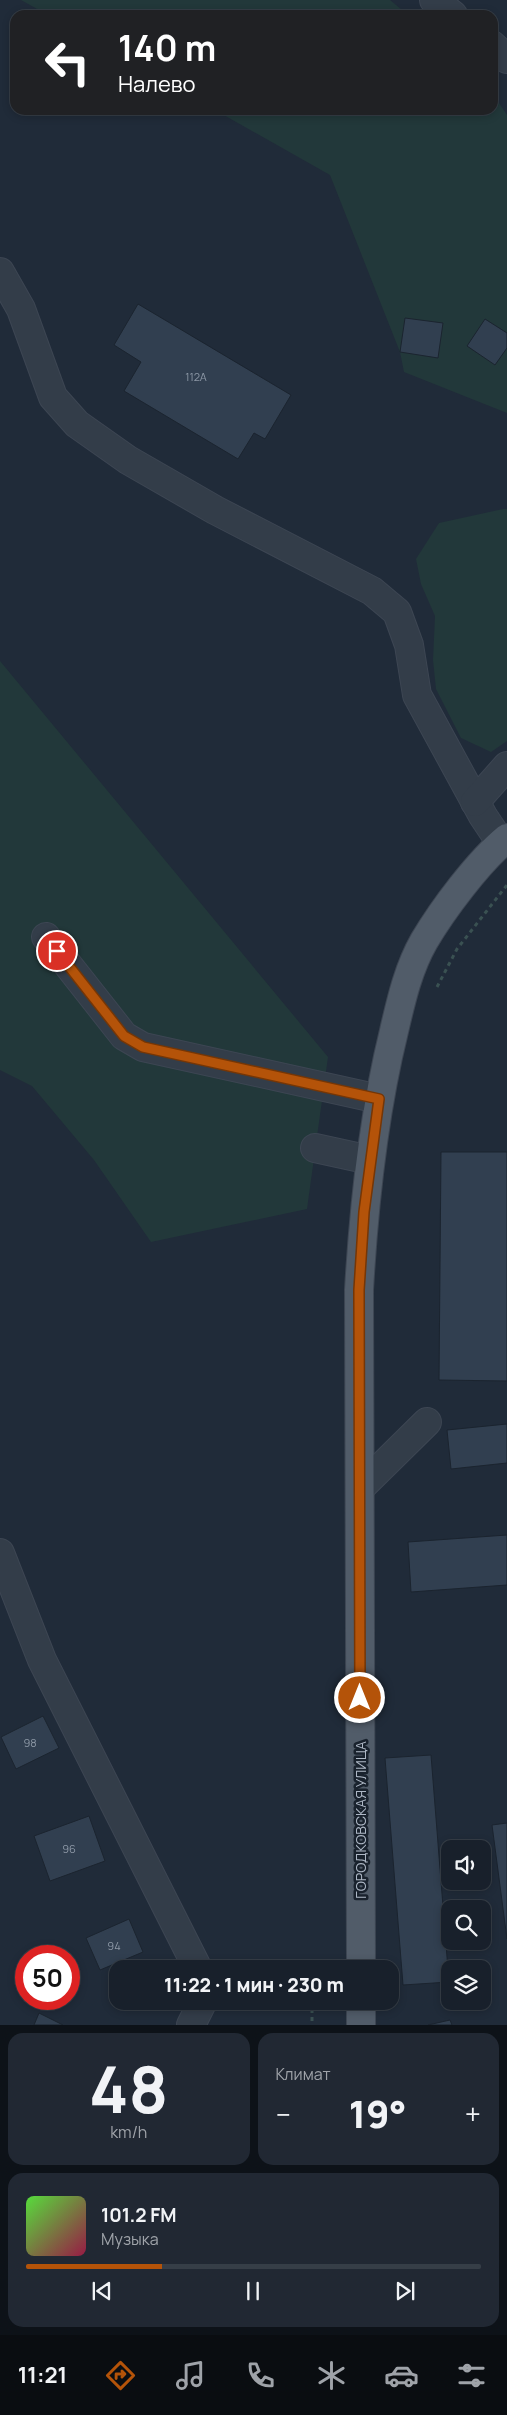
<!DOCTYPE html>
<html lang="ru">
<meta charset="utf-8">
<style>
:root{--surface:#18202b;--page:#212833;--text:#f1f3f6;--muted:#9fa3a9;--line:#363e47;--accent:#b45309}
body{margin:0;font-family:Manrope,sans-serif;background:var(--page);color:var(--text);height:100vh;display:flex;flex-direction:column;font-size:19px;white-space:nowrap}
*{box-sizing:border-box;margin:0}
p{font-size:16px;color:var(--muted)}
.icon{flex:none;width:28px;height:28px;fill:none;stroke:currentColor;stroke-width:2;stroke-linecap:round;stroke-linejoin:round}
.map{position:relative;height:2025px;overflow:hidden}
.panel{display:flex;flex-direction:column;gap:8px;padding:8px;background:#0d1218;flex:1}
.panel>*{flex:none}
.top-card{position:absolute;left:10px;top:10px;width:488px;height:105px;border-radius:15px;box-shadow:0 2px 8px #0003,0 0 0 1px var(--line);background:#202124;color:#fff;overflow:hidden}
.fabs{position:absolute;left:441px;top:1840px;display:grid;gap:10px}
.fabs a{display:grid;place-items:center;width:50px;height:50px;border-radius:10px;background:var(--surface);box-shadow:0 2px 8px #0003,0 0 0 1px var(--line);font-size:25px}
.speed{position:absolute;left:15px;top:1945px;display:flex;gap:10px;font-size:25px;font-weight:700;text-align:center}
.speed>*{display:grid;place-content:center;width:65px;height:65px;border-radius:50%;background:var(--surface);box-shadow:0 2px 8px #0003,0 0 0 1px var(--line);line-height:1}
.speed .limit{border:8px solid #d22;background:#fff;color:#111}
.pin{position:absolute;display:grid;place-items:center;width:42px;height:42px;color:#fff;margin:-21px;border:2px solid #fff;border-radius:50%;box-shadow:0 1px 5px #0007}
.me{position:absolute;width:55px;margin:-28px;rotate:0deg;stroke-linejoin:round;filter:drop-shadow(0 0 4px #0008)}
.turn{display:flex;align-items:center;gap:18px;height:105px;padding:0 25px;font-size:22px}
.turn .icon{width:65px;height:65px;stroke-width:2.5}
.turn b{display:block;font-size:35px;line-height:42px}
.big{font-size:38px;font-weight:800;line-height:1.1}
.panel .widget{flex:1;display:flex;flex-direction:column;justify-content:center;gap:8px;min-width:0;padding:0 18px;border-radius:15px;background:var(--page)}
.panel .dial{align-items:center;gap:0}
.dial b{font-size:65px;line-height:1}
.song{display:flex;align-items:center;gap:15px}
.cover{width:60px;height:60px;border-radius:8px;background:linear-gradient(135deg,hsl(110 70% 55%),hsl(340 70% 35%))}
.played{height:5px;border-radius:2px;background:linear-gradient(90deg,var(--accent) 30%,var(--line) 30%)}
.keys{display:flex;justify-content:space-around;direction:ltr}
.heat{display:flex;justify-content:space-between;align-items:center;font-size:28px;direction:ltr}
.panel .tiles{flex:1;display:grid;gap:8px;grid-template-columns:1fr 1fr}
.widget:last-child{grid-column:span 2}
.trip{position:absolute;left:109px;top:1960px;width:290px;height:50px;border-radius:15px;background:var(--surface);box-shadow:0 2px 8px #0003,0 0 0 1px var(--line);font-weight:800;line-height:50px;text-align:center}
.dock{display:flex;height:80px;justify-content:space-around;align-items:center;background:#0a0d11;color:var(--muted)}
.dock .icon{width:35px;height:35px}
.dock .on{color:var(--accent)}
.dock b{font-size:22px;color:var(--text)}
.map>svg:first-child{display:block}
</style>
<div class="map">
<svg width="507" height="2025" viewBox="0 0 507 2025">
<rect width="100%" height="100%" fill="#202b39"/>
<g fill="#22383a">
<polygon points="21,0 390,0 408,15 48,15"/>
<polygon points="493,94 507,115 507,413 404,372 400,352 330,175 215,110 492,110"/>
<polygon points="503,509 507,509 507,741 491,752 461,738 436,689 433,660 435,616 421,584 416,559 439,523"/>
<polygon points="0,661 328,1057 307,1209 151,1242 94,1160 32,1086 0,1070"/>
</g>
<g fill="#313f50" stroke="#1b242f">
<polygon points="138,304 291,395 265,439 254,433 238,459 124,391 141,362 114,345"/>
<polygon points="405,318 443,323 438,358 400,352"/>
<polygon points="485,319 507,333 507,348 495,365 467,346"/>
<polygon points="441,1152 507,1152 507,1381 439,1380"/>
<polygon points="507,1424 507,1463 451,1469 447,1430"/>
<polygon points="507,1535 507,1585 411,1592 408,1542"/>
<polygon points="43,1716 59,1748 16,1769 1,1737"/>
<polygon points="431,1755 449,1982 403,1985 385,1758"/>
<polygon points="89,1816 105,1861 50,1881 34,1836"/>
<polygon points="507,1823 507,1939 492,1825"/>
<polygon points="129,1919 143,1952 100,1970 86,1938"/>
<polygon points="39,2013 63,2025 34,2025"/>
<polygon points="450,2020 452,2025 428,2025"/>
</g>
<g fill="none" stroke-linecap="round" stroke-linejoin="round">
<g stroke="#3d4653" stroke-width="30">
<g id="minor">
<polyline points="434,0 453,15"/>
<polyline points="492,45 507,59"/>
<polyline points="0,272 21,309 53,397 77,424 128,460 215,510 372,591 397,612 409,645 417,695 483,816 501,843"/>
<polyline points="475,802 507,766"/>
<polyline points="46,937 124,1036 143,1047 379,1099"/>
<polyline points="315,1148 370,1160"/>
<polyline points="360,1488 427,1422"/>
<polyline points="0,1553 42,1660 198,1969"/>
<polyline points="191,2025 203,2001"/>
</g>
</g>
<g stroke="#3d4653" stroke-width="30">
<g id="major">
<path d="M361 1969 359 1290C364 1203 373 1116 394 1031 401 1001 408 969 424 941 443 909 478 862 507 838"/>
<polyline points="361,2001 361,2025"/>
</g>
</g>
<g stroke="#3a5152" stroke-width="3" stroke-dasharray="4 4" stroke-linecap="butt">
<polyline points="437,987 457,949 507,885"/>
<polyline points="327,1969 332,1962"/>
<polyline points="312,2001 312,2025"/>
</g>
<use href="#minor" stroke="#333d49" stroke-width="28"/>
<use href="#major" stroke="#515c69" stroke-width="28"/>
</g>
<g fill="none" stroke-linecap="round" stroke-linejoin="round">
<g stroke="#753606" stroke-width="12">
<polyline id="route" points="57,951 124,1036 143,1047 379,1099 364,1212 359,1290 360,1698"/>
</g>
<use href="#route" stroke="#b45309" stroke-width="9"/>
</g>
<g text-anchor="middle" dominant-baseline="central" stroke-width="5" stroke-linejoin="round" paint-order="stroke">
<g font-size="11" fill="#8d98a6">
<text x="196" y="376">112А</text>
<text x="30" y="1742">98</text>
<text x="69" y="1848">96</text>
<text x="114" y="1945">94</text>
</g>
<g font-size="14" fill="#aeb8c6" stroke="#19222d">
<text transform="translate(360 1820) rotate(-90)">ГОРОДКОВСКАЯ УЛИЦА</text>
</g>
</g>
</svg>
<div class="fabs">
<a><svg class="icon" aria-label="sound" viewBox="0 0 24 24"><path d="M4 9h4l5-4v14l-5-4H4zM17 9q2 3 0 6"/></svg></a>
<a><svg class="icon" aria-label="search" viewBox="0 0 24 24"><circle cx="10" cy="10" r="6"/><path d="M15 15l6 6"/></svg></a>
<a><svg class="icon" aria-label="layers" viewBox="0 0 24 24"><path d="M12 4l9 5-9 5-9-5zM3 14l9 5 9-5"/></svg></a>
</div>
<div class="speed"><div class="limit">50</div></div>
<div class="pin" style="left:57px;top:951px;background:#d93025"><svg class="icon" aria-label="arrive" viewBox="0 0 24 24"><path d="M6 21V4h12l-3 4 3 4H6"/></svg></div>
<svg class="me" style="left:360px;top:1698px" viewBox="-20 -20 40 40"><circle r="17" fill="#b45309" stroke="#fff" stroke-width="3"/><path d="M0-11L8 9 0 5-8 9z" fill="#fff"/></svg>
<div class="trip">11:22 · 1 мин · 230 m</div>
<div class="top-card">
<div class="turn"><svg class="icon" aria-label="left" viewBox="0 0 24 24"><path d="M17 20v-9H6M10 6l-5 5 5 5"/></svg><div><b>140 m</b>Налево</div></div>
</div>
</div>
<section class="panel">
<div class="tiles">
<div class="widget dial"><b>48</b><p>km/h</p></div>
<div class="widget"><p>Климат</p>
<div class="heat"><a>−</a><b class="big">19°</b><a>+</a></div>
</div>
<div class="widget">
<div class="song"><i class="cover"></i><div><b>101.2 FM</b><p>Музыка</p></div></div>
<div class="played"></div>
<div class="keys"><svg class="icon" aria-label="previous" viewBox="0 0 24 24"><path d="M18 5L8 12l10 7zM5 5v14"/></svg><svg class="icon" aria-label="pause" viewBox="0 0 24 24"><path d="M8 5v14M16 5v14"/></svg><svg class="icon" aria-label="next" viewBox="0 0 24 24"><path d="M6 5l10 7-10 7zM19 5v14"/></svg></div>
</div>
</div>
</section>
<nav class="dock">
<b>11:21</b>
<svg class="icon on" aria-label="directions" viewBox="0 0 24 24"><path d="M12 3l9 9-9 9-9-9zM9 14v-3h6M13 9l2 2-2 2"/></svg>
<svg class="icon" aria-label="music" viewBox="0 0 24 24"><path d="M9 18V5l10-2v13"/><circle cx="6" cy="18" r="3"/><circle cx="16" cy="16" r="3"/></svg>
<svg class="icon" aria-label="phone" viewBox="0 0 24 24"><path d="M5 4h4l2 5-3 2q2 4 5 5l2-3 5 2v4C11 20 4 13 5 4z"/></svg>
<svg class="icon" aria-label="climate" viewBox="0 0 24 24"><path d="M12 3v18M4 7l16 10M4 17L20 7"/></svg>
<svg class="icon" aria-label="car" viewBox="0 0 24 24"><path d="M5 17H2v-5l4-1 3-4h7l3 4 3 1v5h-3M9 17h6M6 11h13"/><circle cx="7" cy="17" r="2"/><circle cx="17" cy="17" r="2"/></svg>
<svg class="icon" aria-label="filters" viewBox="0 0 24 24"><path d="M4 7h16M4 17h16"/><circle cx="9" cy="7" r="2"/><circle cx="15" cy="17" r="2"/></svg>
</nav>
